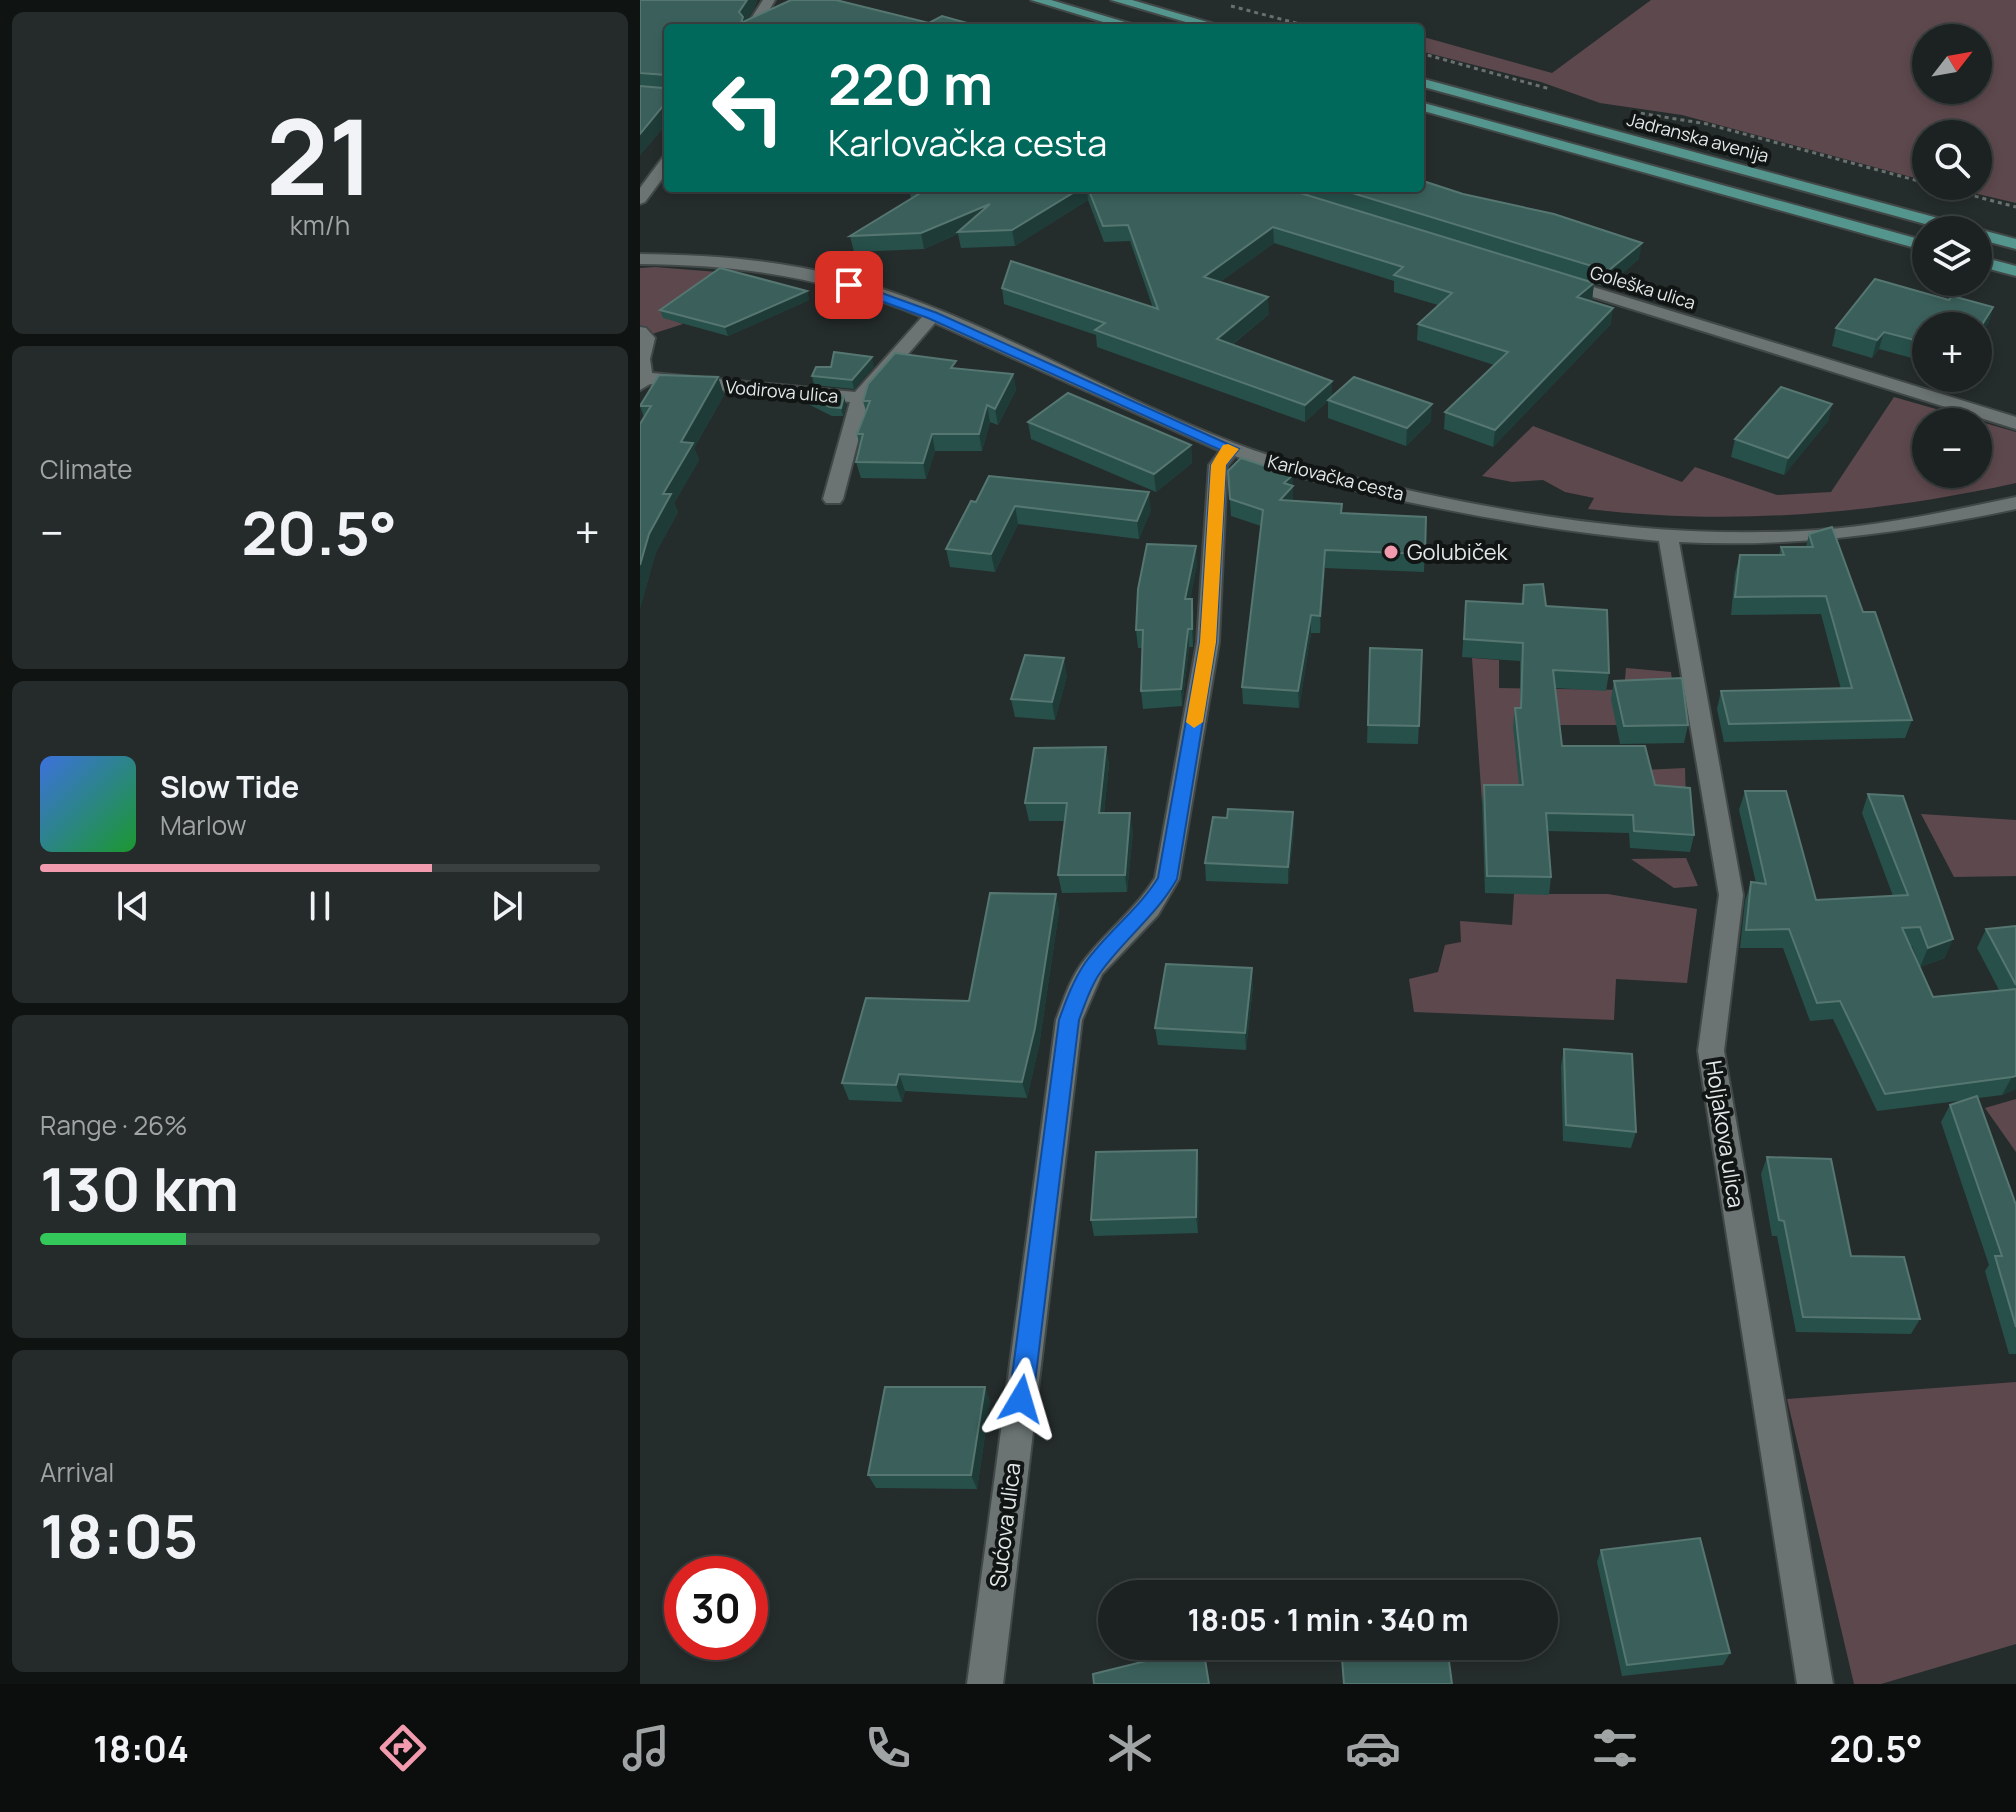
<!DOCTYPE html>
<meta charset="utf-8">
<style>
:root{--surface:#1c2221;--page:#252a2a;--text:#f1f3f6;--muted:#a0a4a5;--line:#3a3f3f;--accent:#f29aae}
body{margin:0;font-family:Manrope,sans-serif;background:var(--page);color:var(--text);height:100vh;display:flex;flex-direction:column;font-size:30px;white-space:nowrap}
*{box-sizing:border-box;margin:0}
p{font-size:26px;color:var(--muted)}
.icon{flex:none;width:44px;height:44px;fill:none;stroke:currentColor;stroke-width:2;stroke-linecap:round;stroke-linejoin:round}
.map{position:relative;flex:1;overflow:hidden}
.panel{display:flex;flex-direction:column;gap:12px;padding:12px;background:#0f1312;width:640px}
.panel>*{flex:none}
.banner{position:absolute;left:24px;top:24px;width:760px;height:168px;border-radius:8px;box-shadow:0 4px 12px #0003,0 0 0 2px var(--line);background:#00695c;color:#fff;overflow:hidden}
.needle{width:52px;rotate:59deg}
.controls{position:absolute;left:1272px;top:24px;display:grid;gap:16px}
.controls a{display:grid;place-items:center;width:80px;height:80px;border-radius:50%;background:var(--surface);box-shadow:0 4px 12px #0003,0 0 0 2px var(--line);font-size:40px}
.speed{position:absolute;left:24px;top:1556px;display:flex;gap:16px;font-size:40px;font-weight:700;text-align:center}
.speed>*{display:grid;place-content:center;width:104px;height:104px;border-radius:50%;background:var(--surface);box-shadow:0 4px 12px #0003,0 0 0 2px var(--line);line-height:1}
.speed .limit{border:12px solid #d22;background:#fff;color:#111}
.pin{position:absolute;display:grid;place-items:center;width:68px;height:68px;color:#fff;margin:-34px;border-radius:16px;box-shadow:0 4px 12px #0006}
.me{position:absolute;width:88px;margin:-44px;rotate:7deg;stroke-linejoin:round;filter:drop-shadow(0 0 6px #0008)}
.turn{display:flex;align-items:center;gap:28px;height:168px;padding:0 32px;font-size:36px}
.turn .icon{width:104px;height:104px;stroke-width:2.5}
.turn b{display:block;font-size:56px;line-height:68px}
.big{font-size:60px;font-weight:700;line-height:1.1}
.panel .widget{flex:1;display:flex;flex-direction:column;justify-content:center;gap:12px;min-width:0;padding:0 28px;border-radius:12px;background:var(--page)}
.panel .dial{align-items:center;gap:0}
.dial b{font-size:104px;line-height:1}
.song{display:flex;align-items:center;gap:24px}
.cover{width:96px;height:96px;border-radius:12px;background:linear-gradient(135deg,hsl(220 70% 55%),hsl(130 70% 35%))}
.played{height:8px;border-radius:4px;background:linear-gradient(90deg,var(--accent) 70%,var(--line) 70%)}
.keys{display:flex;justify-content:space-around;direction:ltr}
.heat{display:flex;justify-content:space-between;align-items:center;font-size:44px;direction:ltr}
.charge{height:12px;border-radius:6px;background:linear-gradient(90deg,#34c759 26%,var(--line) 0)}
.trip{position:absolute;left:458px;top:1580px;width:460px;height:80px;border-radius:40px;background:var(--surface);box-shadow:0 4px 12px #0003,0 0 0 2px var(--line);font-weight:700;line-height:80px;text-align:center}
.tab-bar{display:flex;height:128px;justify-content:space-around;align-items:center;background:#0b0e0d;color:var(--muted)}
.tab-bar .icon{width:56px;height:56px}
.tab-bar .current{color:var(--accent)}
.tab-bar b{font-size:36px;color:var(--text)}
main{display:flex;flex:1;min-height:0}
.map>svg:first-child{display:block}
</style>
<main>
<section class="panel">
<div class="widget dial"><b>21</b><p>km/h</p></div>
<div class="widget"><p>Climate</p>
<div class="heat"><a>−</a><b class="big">20.5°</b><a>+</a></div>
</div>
<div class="widget">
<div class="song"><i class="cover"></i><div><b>Slow Tide</b><p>Marlow</p></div></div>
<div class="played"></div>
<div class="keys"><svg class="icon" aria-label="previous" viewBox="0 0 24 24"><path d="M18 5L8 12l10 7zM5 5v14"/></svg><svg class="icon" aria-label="pause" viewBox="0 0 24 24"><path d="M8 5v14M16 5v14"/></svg><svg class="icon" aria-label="next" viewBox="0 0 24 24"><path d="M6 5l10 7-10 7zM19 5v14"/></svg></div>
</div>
<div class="widget"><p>Range · 26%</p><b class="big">130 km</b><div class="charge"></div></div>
<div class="widget"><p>Arrival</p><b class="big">18:05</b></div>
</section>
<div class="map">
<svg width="1376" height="1684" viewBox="0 0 1376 1684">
<rect width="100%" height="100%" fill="#252d2c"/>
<g fill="#5d484d" fill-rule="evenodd">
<path d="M1011 0H1376V203L1304 186H1338V134H1286V181L1042 115 960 103 901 82 780 51V36L912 73ZM1286 38H1338V90H1286Z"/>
<polygon points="15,267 90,273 35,321 43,324 12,334 0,328 0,268"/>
<path d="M1254 397 1376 432V483C1235 514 1092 526 948 509L954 498 925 492 903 480 872 482 842 476 893 426 1042 482 1055 467 1137 495 1191 492ZM1286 422H1338V474H1286Z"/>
<polygon points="832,658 859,660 859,688 984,690 986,668 1031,672 1034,696 977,725 915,725 879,790 842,803"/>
<polygon points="1045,768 1046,806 1013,803 1003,770"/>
<polygon points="1281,814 1376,820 1376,876 1314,877"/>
<polygon points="1046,858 1058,886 1034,888 991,859"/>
<polygon points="874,894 968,894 1057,909 1047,983 976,979 974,1020 774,1012 769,979 798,972 805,945 821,942 820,921 872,925"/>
<polygon points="1376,1099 1376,1152 1345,1108"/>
<polygon points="1376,1382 1376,1644 1241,1684 1214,1684 1147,1399"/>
</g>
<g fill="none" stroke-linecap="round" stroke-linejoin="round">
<g stroke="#414847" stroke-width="4">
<g id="minor">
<polygon points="123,0 135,0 119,28 105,28"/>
<polygon points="28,156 28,171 5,202 0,204 0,188 23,157"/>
<path d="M0 254C67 255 133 259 199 276 335 312 462 392 594 443 654 466 718 479 781 493 911 521 1045 539 1178 530 1245 525 1311 511 1376 497V509C1263 533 1155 548 1039 542L1103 895 1084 1051 1193 1684H1157L1058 1051 1079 895 1019 541C923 532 830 516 736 495 689 484 640 474 595 456L587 466 579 642 539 879 518 915 462 974 442 1020 363 1684H327L416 1020C424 999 431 976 446 958 468 930 496 909 515 878L557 642 569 465 580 451 295 323 229 399 203 499 200 503H186L183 499 210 402 10 384 0 390V327L6 328 15 338 10 359 12 373 215 392 282 317C187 277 102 265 0 264Z"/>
<polygon points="924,278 1376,417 1376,429 918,286 916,283"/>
</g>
</g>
<g stroke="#414847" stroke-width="4">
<g id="major">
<polygon points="391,0 411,0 505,28 483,28"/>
<polygon points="471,0 492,0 588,28 566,28"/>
<polygon points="780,78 1331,227 1333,230 1307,230 780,86"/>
<polygon points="780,102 1286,241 1286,251 780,110"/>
<polygon points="1338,229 1376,239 1376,249 1338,239 1338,230 1335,230"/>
<polygon points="1338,256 1376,266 1376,276 1338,266"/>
</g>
</g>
<g stroke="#69706f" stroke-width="3" stroke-dasharray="4 4" stroke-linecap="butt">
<polyline points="591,6 675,28"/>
<polyline points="780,53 910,89"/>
<polyline points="993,112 1067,124 1286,183"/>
<polyline points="1296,186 1376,207"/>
</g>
<use href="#minor" fill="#6b7473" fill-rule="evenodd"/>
<use href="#major" fill="#54958d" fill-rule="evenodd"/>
</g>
<g fill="#27504a">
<polygon points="0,0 117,0 114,9 106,21 289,23 345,28 28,28 28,122 0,155"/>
<polygon points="269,188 644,188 954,283 952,300 950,301 971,324 853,447 804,429 805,412 854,365 777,340 778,324 798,305 754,292 754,281 634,243 580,282 629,314 592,345 692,381 692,398 791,421 766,446 688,418 688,401 665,422 457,347 456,335 364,304 362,288 513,308 490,241 464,242 448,200 375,246 321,248 318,234 284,249 214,252 210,236 271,199"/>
<polygon points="645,188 780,188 999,259 966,287"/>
<polygon points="167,291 169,300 88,336 23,318 20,310"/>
<polygon points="1309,300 1353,307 1348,324 1286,326 1286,362 1239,349 1232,358 1192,346 1196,328"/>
<polygon points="234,366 214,389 174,385 172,376 191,367"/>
<polygon points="317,369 373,374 376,390 358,425 350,422 342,451 295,451 286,479 221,478 216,462 220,447 217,434 226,411 223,401"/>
<polygon points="78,377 84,395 54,448 59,460 34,503 38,512 16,552 0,608 0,424 4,417 0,406"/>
<polygon points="163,395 206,405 203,416 192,416 166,403"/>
<polygon points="1192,404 1188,421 1144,475 1091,457 1095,439"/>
<polygon points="388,422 551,445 552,463 516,492 391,439"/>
<polygon points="588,471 653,475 653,501 702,513 786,517 784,572 685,568 680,633 671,633 659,708 603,704 602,687 621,526 591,516"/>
<polygon points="331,501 511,510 499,539 378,524 355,572 310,567 306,549"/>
<polygon points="1169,534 1223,612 1272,720 1265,738 1084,742 1077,709 1081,691 1201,689 1181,614 1091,615 1095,573 1100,555 1139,555 1141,547 1166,547"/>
<polygon points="557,564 550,599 552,599 554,617 553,647 549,647 542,706 503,709 501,691 502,648 498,648 496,630"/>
<polygon points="884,585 906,606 969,673 966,691 915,688 922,746 1015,785 1054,835 1050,852 990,848 989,833 908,831 911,877 909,895 845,893 842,802 844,785 879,785 873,726 875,708 880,708 880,661 822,657 826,601 881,604"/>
<polygon points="730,648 782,650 778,744 727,743"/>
<polygon points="427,676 415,720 375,717 371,699"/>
<polygon points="974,681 1048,725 1044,743 980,744 971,699"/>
<polygon points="466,747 469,765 464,813 493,831 487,892 422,893 418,875 425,821 389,821 385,803"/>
<polygon points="1105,791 1176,900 1253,896 1222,813 1228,794 1305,958 1280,967 1272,946 1270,946 1293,997 1359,990 1337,948 1346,929 1376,926 1376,1089 1362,1095 1338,1098 1376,1205 1376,1354 1369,1354 1345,1271 1349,1265 1301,1122 1310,1105 1326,1100 1237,1111 1193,1019 1170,1021 1143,948 1100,948 1105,901 1111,882 1116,883 1099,810"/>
<polygon points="653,812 654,830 648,884 566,881 565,863 587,818"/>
<polygon points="416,894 419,911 399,1046 387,1098 265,1091 262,1102 209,1100 202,1083 329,1001"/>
<polygon points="613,986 606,1050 518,1045 515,1028"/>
<polygon points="924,1049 996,1132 991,1148 923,1141 921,1066"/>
<polygon points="1127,1157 1211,1256 1280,1319 1271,1334 1156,1332 1137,1236 1132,1236 1121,1174"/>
<polygon points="559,1166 558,1233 454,1236 451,1220"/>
<polygon points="345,1387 350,1402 337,1489 236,1488 228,1475"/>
<polygon points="961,1550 1090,1653 1083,1665 982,1676 957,1562"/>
</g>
<g fill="#1e3b37">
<polygon points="107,0 117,0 114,9 103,28 99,12"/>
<polygon points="28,100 28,122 0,155 0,134"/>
<polygon points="441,188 447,188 448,200 375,246 372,230"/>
<polygon points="350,204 318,232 318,234 284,249 281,233"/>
<polygon points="633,227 634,243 565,293 564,277"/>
<polygon points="1002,243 999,259 966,287 968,271"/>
<polygon points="954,283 952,300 935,314 937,297"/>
<polygon points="167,291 169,300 88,336 85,327"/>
<polygon points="628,297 629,314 578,356 577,339"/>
<polygon points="1353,307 1348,324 1338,339 1338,331"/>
<polygon points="973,308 971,324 853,447 855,430"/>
<polygon points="1244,332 1239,349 1232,358 1237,340"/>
<polygon points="232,357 234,366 214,389 212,380"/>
<polygon points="373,374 376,390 358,425 355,409"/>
<polygon points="78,377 84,395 54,448 59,460 34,503 38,512 16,552 0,608 0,565 9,534 41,442"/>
<polygon points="692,381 692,398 665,422 665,405"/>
<polygon points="204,396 206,405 203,416 201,408"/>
<polygon points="792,404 791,421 766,446 767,428"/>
<polygon points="1192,404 1188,421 1144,475 1148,458"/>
<polygon points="347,405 350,422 342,451 339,434"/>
<polygon points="292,434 295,451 286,479 283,463"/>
<polygon points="551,445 552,463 516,492 514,474"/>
<polygon points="653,475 653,504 640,500 644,483"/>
<polygon points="509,492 511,510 499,539 497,521"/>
<polygon points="375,506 378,524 355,572 351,554"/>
<polygon points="556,546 557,564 547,617 545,599"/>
<polygon points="685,550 685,568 680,633 680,616"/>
<polygon points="552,599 554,617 553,647 552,629"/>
<polygon points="671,615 671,633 659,708 658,691"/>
<polygon points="548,629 549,647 542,706 541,689"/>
<polygon points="424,658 427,676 415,720 412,702"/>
<polygon points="466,747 469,765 462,831 459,813"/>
<polygon points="653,812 654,830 648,884 648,867"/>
<polygon points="490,813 493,831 487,892 485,875"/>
<polygon points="416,894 419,911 399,1046 387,1098 382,1082"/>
<polygon points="1313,939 1305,958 1280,967 1288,948"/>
<polygon points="612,968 613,986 606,1050 605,1033"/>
<polygon points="259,1074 265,1091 262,1102 256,1085"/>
<polygon points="1376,1076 1376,1089 1362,1095 1372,1077"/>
<polygon points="557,1150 559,1166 558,1233 556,1217"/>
<polygon points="345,1387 350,1402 337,1489 331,1475"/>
</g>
<g fill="#3b605b" stroke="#567671" stroke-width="2">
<polygon points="0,0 107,0 99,12 103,17 101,23 151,0 196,0 289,23 302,16 345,28 28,28 28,100 0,134 0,86 23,88 27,85 26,75 0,73"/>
<polygon points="780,180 823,194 914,214 1002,243 968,271 696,188 780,188"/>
<polygon points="271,188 441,188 372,230 318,232 350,204 281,233 210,236 282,192"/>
<polygon points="448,188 644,188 954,283 937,297 973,308 855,430 805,412 868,352 778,324 812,293 754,275 763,267 633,227 564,277 628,297 577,339 692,381 665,405 455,330 465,323 362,288 371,261 518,309 488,225 463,226"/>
<polygon points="80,268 167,291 85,327 20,310"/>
<polygon points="1235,279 1309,300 1312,296 1353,307 1338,331 1338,326 1286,326 1286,343 1244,332 1237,340 1196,328"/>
<polygon points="194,352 232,357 212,380 172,376 176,367 191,367"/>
<polygon points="255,353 316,361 311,368 373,374 355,409 347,405 339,434 292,434 283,463 216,462 223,434 217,434 230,401 223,401 228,384"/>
<polygon points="19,375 78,377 41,442 53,443 23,494 31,494 9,534 0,565 0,424 11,406 0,406"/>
<polygon points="714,377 792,404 767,428 688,400"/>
<polygon points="1141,387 1192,404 1148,458 1095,439"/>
<polygon points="428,393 551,445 514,474 388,422"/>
<polygon points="163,395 204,396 201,408 190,407"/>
<polygon points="601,458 653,475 644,483 653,486 640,500 702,504 701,513 786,517 785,554 685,550 680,616 671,615 658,691 602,687 623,510 590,499 588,471"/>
<polygon points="349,476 509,492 497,521 375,506 351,554 306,549 331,501 336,502"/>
<polygon points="1192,527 1223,612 1235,612 1272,720 1089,724 1081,691 1212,688 1186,596 1095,597 1100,555 1144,555 1141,547 1173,547 1169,534"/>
<polygon points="507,544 556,546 545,599 552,599 552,629 548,629 541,689 501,691 503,630 496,630 498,589"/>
<polygon points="903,584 906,606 967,610 969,673 913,670 922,746 1005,746 1015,785 1050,788 1054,835 994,831 993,815 906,813 911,877 847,876 844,785 883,785 875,708 881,708 883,643 824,639 826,601 883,604 884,585"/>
<polygon points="730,648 782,650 779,726 728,725"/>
<polygon points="385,655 424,658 412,702 371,699"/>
<polygon points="1042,678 1048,725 984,726 974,681"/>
<polygon points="466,747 459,813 490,813 485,875 418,875 427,803 385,803 394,748"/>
<polygon points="1105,791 1146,791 1176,900 1268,895 1228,794 1263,796 1313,939 1288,948 1280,927 1262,928 1293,997 1376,989 1376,1076 1372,1077 1245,1094 1200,1001 1177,1003 1149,929 1106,930 1111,882 1126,884"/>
<polygon points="588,809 653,812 648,867 565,863 573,817 587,818"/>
<polygon points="350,893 416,894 395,1028 382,1082 259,1074 256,1085 202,1083 226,998 329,1001"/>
<polygon points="1376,926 1376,985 1346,929"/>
<polygon points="526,964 612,968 605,1033 515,1028"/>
<polygon points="924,1049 992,1054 996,1132 926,1125"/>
<polygon points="1337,1096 1376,1205 1376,1327 1355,1256 1362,1256 1310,1105"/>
<polygon points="557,1150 556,1217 451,1220 456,1152"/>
<polygon points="1127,1157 1191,1159 1211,1256 1264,1257 1280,1319 1163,1317 1144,1221 1139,1220"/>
<polygon points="245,1387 345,1387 331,1475 228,1475"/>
<polygon points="1060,1538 1090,1653 987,1665 961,1550"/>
<polygon points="701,1646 807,1646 812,1684 704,1684"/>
<polygon points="563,1647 569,1684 454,1684 453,1674"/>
</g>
<path fill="#1a73e8" stroke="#114b97" stroke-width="2" d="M205 283H214L297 313 599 449 586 465 576 642 537 879C516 916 484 939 460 973 450 987 445 1004 439 1020L393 1399 390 1408 381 1411 373 1408 369 1399 419 1020C426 1000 433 981 445 963 467 932 498 910 518 878L560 642 571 465 583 451 288 318 205 288Z"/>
<polygon fill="#f59e0b" points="588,444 599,449 586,465 576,642 563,722 554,728 546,722 560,642 571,465 583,445"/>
<circle fill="#f29aae" stroke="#111514" stroke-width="3" cx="751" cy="552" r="8"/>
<g text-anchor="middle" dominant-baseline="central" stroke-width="8" stroke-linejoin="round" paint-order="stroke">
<g font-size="18" fill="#e3e9e8" stroke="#111514">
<text transform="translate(1058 137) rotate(15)">Jadranska avenija</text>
<text transform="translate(1003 287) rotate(17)">Goleška ulica</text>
<text transform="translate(142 391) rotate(5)">Vodirova ulica</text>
<text transform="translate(696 477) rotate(14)">Karlovačka cesta</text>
</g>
<g font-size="22" fill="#e3e9e8" stroke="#111514" text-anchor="start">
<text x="767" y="552">Golubiček</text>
</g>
<g font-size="22" fill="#e3e9e8" stroke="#111514">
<text transform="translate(1085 1134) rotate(81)">Holjakova ulica</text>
<text transform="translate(365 1525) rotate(-83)">Sućova ulica</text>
</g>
</g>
</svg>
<div class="controls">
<a><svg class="needle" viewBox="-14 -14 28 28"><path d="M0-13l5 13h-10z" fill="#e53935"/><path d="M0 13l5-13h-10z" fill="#a0a4a5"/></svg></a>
<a><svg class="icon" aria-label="search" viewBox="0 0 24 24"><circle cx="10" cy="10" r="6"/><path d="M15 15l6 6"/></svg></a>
<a><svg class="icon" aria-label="layers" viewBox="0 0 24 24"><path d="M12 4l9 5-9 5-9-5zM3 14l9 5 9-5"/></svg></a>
<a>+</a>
<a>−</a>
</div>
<div class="speed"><div class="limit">30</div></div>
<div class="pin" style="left:209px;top:285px;background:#d93025"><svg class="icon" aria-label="arrive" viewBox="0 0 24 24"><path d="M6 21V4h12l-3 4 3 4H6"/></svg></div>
<svg class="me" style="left:381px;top:1399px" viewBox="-20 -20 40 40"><path d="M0-17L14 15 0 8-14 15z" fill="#1a73e8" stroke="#fff" stroke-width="4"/></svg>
<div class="trip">18:05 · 1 min · 340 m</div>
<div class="banner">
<div class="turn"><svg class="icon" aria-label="left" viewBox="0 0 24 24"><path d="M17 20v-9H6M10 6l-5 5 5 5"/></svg><div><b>220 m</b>Karlovačka cesta</div></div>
</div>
</div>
</main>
<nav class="tab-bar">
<b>18:04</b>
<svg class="icon current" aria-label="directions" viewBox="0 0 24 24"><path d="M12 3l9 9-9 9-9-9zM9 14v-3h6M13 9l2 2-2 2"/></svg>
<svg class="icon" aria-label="music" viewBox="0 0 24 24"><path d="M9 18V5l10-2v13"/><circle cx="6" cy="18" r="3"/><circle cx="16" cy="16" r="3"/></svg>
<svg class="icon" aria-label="phone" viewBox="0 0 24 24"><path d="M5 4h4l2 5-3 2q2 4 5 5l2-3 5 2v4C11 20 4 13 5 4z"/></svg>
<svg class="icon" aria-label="climate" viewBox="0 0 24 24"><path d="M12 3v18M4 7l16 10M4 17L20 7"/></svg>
<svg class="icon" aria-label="car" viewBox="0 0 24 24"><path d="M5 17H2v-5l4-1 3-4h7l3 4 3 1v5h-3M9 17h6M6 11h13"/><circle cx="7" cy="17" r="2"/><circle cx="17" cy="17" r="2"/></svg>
<svg class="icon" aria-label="filters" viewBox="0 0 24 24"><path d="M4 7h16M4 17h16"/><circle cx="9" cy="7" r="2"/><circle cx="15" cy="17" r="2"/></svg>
<b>20.5°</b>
</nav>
